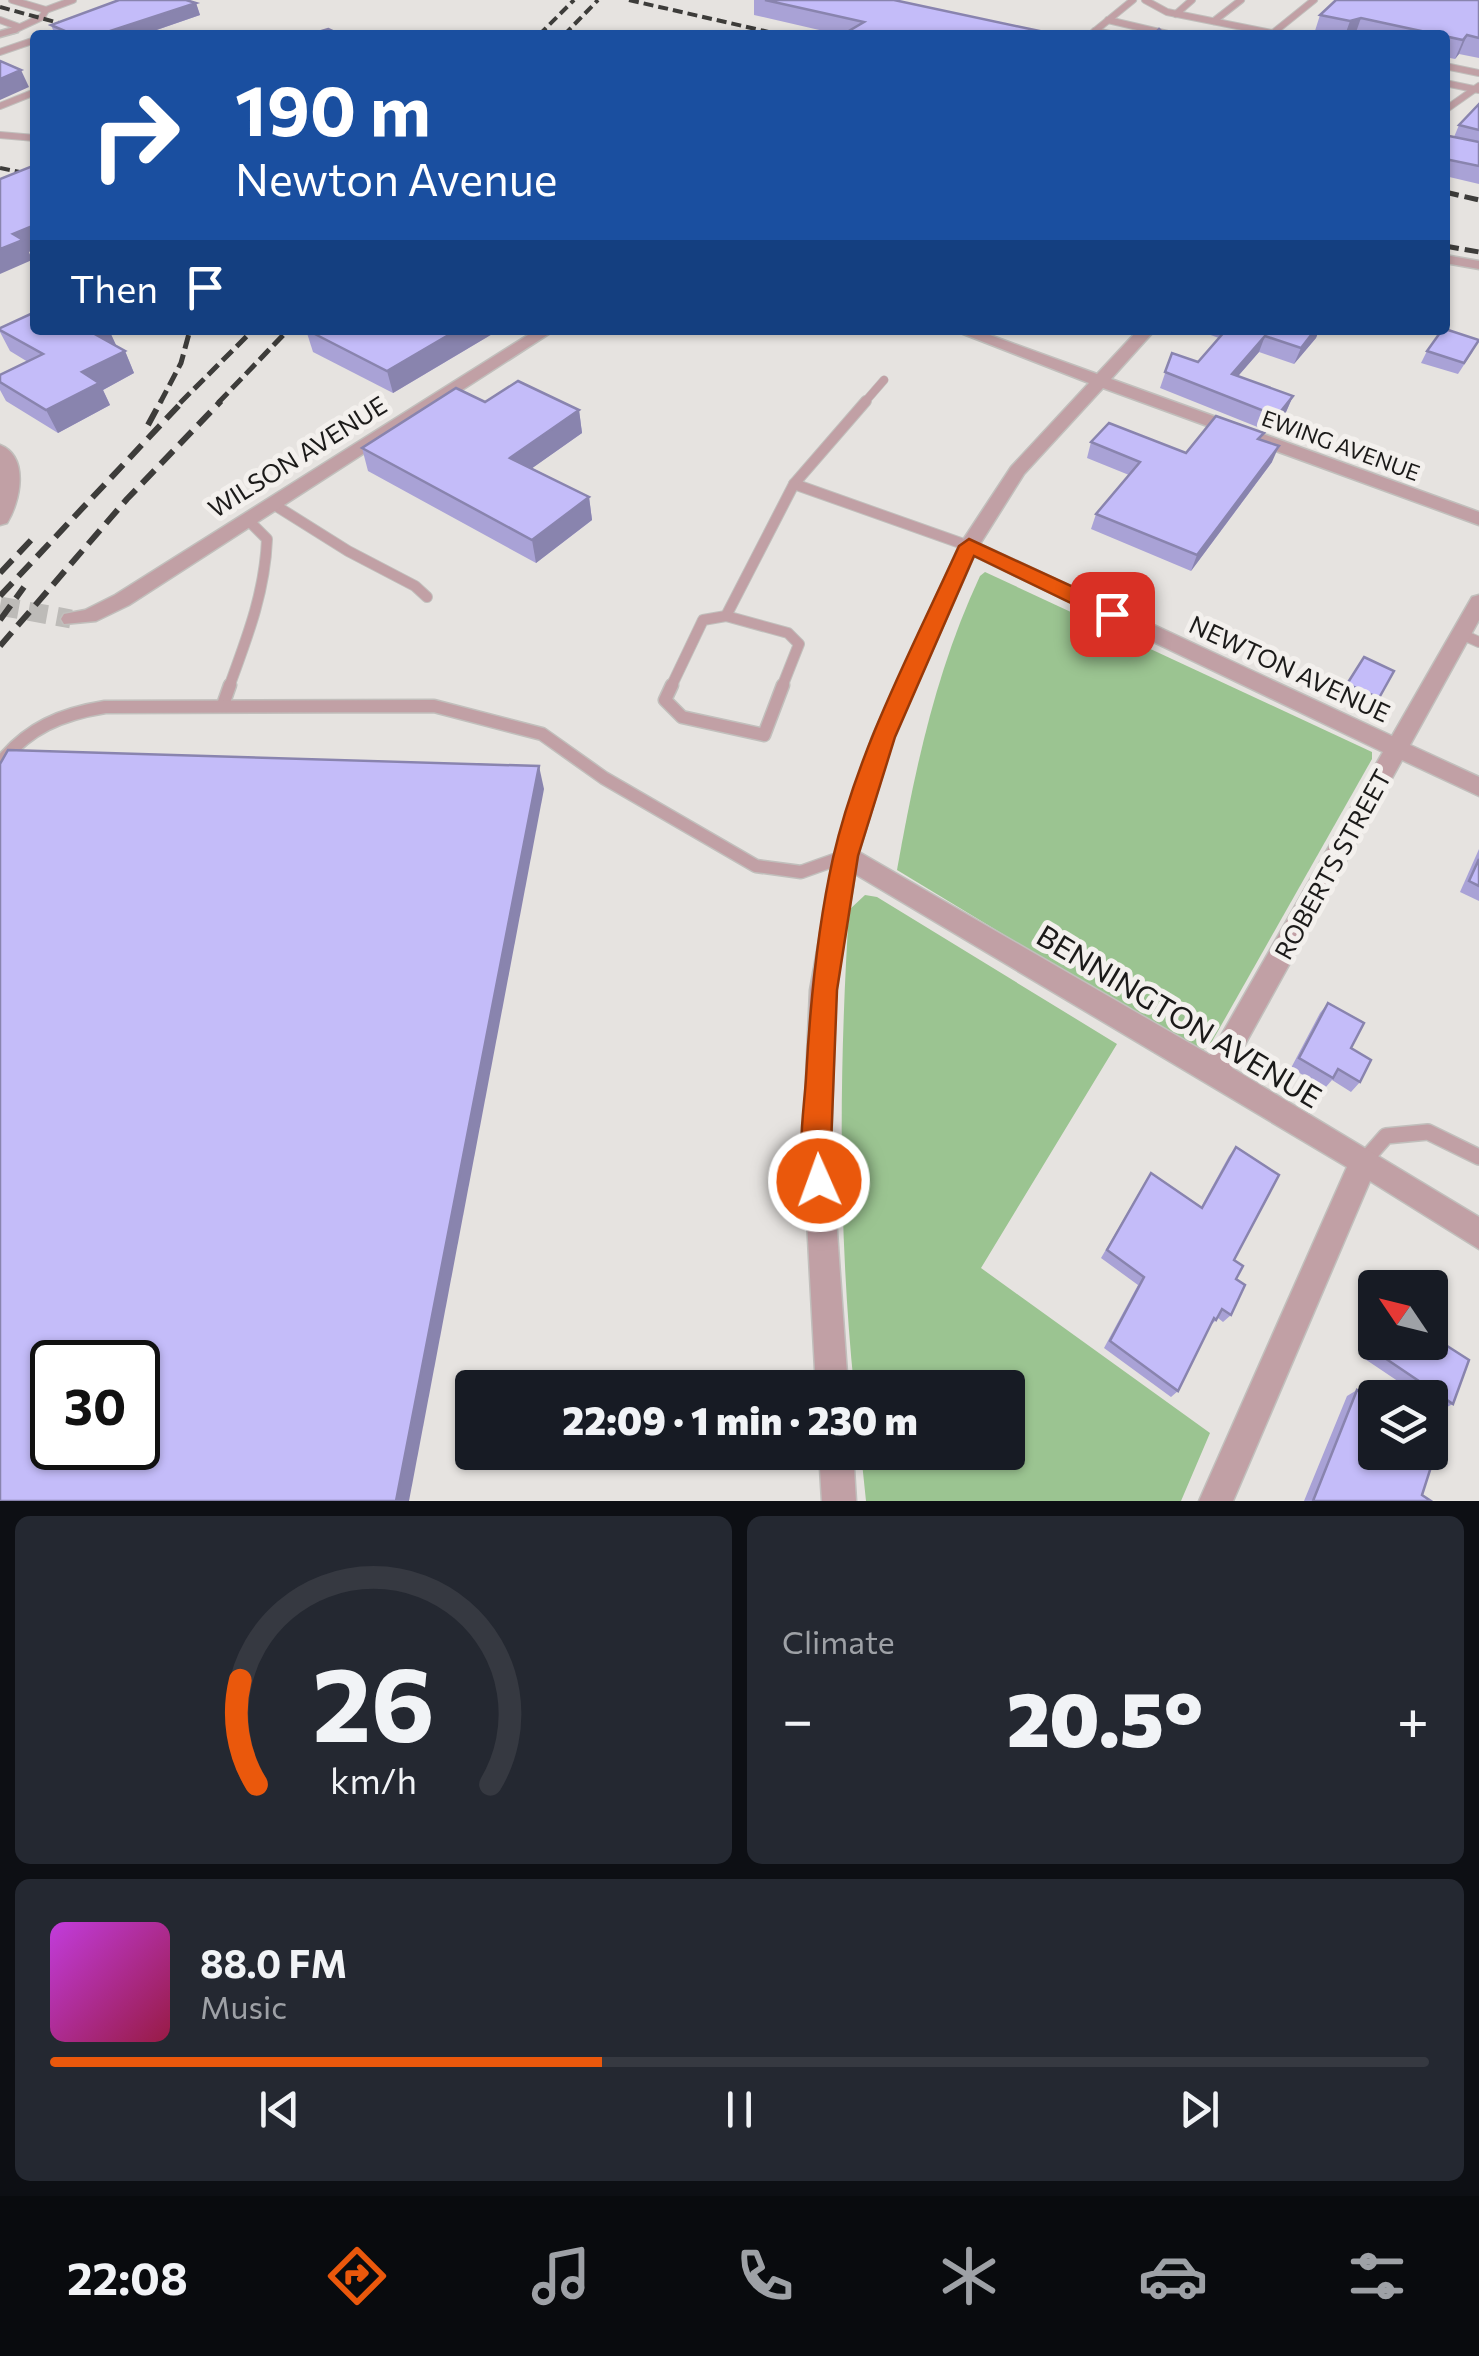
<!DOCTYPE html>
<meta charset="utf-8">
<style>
:root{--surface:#171b24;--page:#242831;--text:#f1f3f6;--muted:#9ea1a6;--line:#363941;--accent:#ea580c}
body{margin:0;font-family:Commissioner,sans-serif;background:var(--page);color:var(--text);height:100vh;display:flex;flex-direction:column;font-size:38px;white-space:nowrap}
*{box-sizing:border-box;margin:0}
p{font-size:32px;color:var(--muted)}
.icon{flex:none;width:55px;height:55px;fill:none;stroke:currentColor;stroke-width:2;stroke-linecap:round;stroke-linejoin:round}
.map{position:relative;height:1501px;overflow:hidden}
.details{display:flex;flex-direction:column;gap:15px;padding:15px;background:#0d0f14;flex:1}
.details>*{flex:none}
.banner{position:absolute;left:30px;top:30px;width:1420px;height:305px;border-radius:10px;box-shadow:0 2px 8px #0004;background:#1a4fa0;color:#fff;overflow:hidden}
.needle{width:65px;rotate:305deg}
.fabs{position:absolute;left:1358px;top:1270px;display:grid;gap:20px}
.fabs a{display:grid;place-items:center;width:90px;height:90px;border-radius:10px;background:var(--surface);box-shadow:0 2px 8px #0004;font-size:50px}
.speed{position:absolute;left:30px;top:1340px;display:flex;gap:20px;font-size:50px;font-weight:700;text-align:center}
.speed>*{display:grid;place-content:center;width:130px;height:130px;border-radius:50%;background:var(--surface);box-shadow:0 2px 8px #0004;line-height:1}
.speed .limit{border:5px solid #111;border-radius:15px;background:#fff;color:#111}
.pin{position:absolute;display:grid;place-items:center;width:85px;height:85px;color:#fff;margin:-42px;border-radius:20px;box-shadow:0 5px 15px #0006}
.me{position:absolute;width:110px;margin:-55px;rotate:358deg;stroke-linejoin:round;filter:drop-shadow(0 0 8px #0008)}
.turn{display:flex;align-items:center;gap:35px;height:210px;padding:0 40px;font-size:45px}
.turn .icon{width:130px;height:130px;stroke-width:2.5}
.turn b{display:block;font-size:70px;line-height:85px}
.then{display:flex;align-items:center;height:95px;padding:0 40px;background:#0003;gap:20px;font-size:38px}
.big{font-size:75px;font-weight:800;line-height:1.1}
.details .card{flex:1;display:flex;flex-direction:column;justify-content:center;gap:15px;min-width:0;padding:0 35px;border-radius:15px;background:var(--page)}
.details .dial{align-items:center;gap:0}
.dial svg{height:260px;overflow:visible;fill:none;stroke:var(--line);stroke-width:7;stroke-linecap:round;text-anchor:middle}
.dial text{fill:var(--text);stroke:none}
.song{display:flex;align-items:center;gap:30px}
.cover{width:120px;height:120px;border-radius:15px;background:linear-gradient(135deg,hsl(290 70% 55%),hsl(340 70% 35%))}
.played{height:10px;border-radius:5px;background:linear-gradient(90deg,var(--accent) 40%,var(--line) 40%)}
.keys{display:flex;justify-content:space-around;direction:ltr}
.heat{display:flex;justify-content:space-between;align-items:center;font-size:55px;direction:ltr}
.details .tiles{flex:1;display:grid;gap:15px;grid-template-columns:1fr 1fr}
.card:last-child{grid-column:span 2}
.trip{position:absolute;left:455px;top:1370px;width:570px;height:100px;border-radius:10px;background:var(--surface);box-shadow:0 2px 8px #0004;font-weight:800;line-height:100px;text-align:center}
.menu{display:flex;height:160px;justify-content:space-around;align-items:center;background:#090b0e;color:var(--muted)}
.menu .icon{width:70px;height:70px}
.menu .selected{color:var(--accent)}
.menu b{font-size:45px;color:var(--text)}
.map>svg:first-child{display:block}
</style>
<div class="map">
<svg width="1479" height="1501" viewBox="0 0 1479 1501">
<rect width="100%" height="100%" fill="#e6e3e0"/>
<g fill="#9bc491">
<path d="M985 572 1372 752V759L1210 1045 1203 1050 1193 1049 897 870C915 769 936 670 980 576Z"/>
<path d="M865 895 877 897 1117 1044 981 1268 1210 1433 1181 1501H866L861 1453 1008 1452V1388L854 1387C838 1228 839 1070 849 910Z"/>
</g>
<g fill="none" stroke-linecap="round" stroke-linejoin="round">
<polyline stroke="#bdbbb8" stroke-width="19" stroke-dasharray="19 10" stroke-linecap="butt" points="0,606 71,619"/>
<g stroke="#c1bfbc" stroke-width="8">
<g id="lane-far4">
<polyline points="12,0 46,10 42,17 14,30"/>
<polyline points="1145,0 1167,12 1282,35"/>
<polyline points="46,10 73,0"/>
<polyline points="1176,14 1192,0"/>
<polyline points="0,20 19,27"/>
<polyline points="1108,20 1172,35"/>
<polyline points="1214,21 1241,0"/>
<polyline points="1095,31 1115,35"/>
<polyline points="1273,33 1314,0"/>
<polyline points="1090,35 1133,0"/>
<polyline points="0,52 35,40"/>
<polyline points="1445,66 1479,73"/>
<polyline points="1445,83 1479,90"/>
<polyline points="0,106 35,92"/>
<polyline points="1445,110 1479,86"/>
<polyline points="0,135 35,138"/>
</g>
</g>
<g stroke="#c1bfbc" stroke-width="9">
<polyline id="lane-far3" points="864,403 884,380"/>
</g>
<g stroke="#c1bfbc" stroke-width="12">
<g id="lane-far2">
<polyline points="866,401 794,484 969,546"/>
<polyline points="273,504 348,551 415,586 427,597"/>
<polyline points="726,616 788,633 799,644 782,687"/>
<polyline points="726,616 794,484"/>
<polyline points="1461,634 1479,642"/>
<path d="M229 687C247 638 265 592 267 539L248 520"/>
<polyline points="671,687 703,620 726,616"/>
</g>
</g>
<g stroke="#c1bfbc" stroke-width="15">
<g id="lane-far1">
<polyline points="672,685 665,700 682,717 764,735 783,685"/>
<polyline points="223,705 230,685"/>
<path d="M0 763C28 728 61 714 105 707L434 706 542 734 604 778 756 866 801 872 846 856"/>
</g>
</g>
<g stroke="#c1bfbc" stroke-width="18">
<polyline id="lane" points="1364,1161 1386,1136 1428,1132 1479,1157"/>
</g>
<g stroke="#c1bfbc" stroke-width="3">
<g id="street">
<polygon points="14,27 18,32 0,37 0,31"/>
<polygon points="1445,255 1479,261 1479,269 1445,263"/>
<polygon points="536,330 555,330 129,605 96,621 64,624 61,619 64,614 85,610 115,595"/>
<path d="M953 330H976L1097 374 1138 330H1155L1111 379 1479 512V525L1103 388 1024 474 980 544 1392 736 1472 597 1479 595V620L1410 745 1479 777V796L1402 760 1232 1068 1479 1217V1249L1370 1181 1233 1501H1199L1347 1167 855 874 836 990 831 1146 848 1388H816L803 1146 810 990 834 856 872 737 959 546 1011 467 1089 383ZM974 556 1383 752 1210 1055 859 852 894 737Z"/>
<path d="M0 445C30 457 20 502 7 523L0 525Z"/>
<polygon points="819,1452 853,1452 856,1501 822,1501"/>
</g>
</g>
<use href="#lane-far4" stroke="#c1a0a5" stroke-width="6"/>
<use href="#lane-far3" stroke="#c1a0a5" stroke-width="8"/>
<use href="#lane-far2" stroke="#c1a0a5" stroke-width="10"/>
<use href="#lane-far1" stroke="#c1a0a5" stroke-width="12"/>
<use href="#lane" stroke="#c1a0a5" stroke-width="15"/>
<use href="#street" fill="#c1a0a5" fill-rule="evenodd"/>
<g stroke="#3d3c3a" stroke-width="4" stroke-dasharray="10 5" stroke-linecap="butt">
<polyline points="629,0 782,35"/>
<polyline points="0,7 103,35"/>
<polyline points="539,35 574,0"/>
<polyline points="564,35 598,0"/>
<polyline points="0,168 35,175"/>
</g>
<g stroke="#3d3c3a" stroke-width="5" stroke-dasharray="14 6" stroke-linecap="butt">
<polyline points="1445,192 1479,200"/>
<polyline points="1445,246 1479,252"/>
<polyline points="160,403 181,363 190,330"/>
<polyline points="180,403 253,330"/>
<polyline points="218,403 288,330"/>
</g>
<g stroke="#3d3c3a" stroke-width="6" stroke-dasharray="18 9" stroke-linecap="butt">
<polyline points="148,425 161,401"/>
<polyline points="0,573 35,536"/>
<polyline points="0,596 183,401"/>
<polyline points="0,620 24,587"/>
<polyline points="0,646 127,499 221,401"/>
</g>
</g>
<g fill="#a9a2d6">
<polygon points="754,0 894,0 1043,35 841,35 754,15"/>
<polygon points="1479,0 1479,58 1459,54 1455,59 1445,57 1445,35 1320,35 1314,34 1320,15"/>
<polygon points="196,3 200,15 142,35 55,35 51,25"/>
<polygon points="1479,104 1479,184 1445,176 1445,141 1454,137 1459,125"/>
<polygon points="0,328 109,330 116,346 125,351 134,373 103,390 110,405 58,433 6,401 0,390 0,375 28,362 10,351 0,332"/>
<polygon points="306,330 499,330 393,393 313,352"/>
<polygon points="1207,330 1319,330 1316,338 1294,364 1259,352 1238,376 1293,396 1286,412 1270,432 1160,388 1172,353 1198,362 1219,338 1205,333"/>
<polygon points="1427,351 1473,351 1458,374 1421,363"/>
<polygon points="485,402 579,410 582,433 532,468 589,497 592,520 536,563 368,471 362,448"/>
<polygon points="1091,442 1186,453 1272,462 1191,571 1091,529 1096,514 1129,475 1087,458"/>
<polygon points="1364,657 1394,671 1372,710 1341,695"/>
<polygon points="1479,849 1479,901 1460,892"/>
<polygon points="1328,1003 1351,1048 1360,1082 1351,1092 1332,1080 1325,1088 1291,1068 1320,1013"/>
<polygon points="1236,1147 1234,1260 1236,1279 1231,1315 1223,1322 1218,1318 1210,1326 1178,1391 1171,1397 1104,1348 1138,1285 1101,1258 1151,1173 1201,1207 1229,1156"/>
<polygon points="1375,1326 1375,1342 1430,1342 1453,1404 1441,1410 1430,1402 1430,1398 1423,1398 1362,1357"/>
<polygon points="1357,1390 1422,1495 1431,1501 1304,1501 1347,1396"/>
</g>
<g fill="#8984ae">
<polygon points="196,3 200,15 142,35 98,35"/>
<polygon points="1361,18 1355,35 1345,35 1350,21"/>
<polygon points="1467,35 1459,54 1455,59 1463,40"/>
<polygon points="21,70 29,87 0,100 0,79"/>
<polygon points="35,225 35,249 29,252 32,260 0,274 0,249 13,234"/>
<polygon points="96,330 109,330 117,347 91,332"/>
<polygon points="457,330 499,330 393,393 387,371"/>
<polygon points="1315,330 1319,330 1316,338 1294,364 1301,348"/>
<polygon points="1265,336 1259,352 1226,390 1232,374"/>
<polygon points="125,351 134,373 103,390 110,405 58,433 46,410 82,372"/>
<polygon points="1293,396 1286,412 1270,432 1277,416"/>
<polygon points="579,410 582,433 514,481 510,458"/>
<polygon points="1279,446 1272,462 1191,571 1197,555"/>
<polygon points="589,497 592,520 536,563 532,540"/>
<polygon points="539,766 544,789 409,1501 396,1501"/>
</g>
<g fill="#c4bcf9" stroke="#8984ae" stroke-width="2.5" fill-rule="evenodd">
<polygon points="119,0 186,0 196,3 98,35 74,35 51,25"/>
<polygon points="765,0 894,0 1044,32 1040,35 842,35 864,22"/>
<polygon points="1336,0 1479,0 1479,38 1467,35 1463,40 1361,18 1350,21 1320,15"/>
<polygon points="328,29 341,35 308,35"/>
<polygon points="1159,29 1165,35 1153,35"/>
<polygon points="0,61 21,70 0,79"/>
<polygon points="1479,104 1479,130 1459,125 1478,105"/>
<polygon points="1449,136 1479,142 1479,166 1445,159 1445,141"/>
<polygon points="35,165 35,225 13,234 23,240 0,249 0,179"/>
<polygon points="35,312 35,330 96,330 91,332 125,351 82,372 99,383 46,410 0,382 0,375 43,354 0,330 0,328"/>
<polygon points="1445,329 1479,340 1464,363 1427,351 1442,330"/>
<polygon points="307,330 457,330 387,371"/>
<polygon points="1226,330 1315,330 1301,348 1265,336 1232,374 1293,396 1277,416 1165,372 1172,353 1198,362"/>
<polygon points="518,381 579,410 510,458 589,497 532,540 362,448 456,388 485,402"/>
<polygon points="1216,416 1264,433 1258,439 1279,446 1197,555 1096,514 1140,462 1091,442 1109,423 1186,453"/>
<polygon points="1364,657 1394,671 1379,698 1347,684"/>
<path d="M8 750 539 766 396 1501H0V764ZM52 1362H138V1448H52Z"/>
<polygon points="1479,859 1479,886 1469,881"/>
<polygon points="1328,1003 1364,1023 1351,1048 1371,1060 1360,1082 1338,1069 1333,1078 1299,1058"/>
<polygon points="1236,1147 1279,1175 1234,1260 1243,1266 1236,1279 1245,1285 1231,1315 1222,1309 1216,1320 1214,1318 1178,1391 1110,1341 1144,1277 1107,1250 1151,1173 1202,1208"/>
<polygon points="1430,1335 1469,1360 1453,1404 1373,1350 1376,1342 1430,1342"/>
<polygon points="1357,1390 1375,1402 1375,1452 1430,1452 1430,1440 1438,1445 1422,1495 1431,1501 1313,1501"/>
</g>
<path fill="#ea580c" stroke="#983908" stroke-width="2.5" d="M969 539 1119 608 1122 614 1119 619H1104L974 556 895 737 858 856 837 990 831 1146 834 1181 829 1191 819 1196 809 1191C795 1158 804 1113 806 1078 810 1004 817 930 833 858 858 749 913 647 959 546Z"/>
<g text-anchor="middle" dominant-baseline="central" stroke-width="10" stroke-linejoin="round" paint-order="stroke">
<g font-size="22" fill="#1b1a19" stroke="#f3f0ed">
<text transform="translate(1341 445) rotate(20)">EWING AVENUE</text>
</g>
<g font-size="25" fill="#1b1a19" stroke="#f3f0ed">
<text transform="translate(297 456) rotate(-32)">WILSON AVENUE</text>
<text transform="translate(1290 668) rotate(25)">NEWTON AVENUE</text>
<text transform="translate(1332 864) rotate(-61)">ROBERTS STREET</text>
</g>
<g font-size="30" fill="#1b1a19" stroke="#f3f0ed">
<text transform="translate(1180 1015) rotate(31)">BENNINGTON AVENUE</text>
</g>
</g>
</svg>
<div class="fabs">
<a><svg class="needle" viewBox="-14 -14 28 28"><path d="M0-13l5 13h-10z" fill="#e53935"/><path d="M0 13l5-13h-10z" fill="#9ea1a6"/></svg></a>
<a><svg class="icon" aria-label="layers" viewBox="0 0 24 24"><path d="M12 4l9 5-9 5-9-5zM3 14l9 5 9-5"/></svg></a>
</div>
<div class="speed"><div class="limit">30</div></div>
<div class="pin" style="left:1112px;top:614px;background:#d93025"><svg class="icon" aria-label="arrive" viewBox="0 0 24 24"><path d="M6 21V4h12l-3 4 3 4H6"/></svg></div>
<svg class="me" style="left:819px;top:1181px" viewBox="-20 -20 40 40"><circle r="17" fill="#ea580c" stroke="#fff" stroke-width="3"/><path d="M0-11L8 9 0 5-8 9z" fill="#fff"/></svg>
<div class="trip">22:09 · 1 min · 230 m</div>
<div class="banner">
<div class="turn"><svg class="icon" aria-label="right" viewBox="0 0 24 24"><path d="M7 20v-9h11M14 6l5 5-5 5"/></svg><div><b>190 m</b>Newton Avenue</div></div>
<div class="then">Then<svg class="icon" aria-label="arrive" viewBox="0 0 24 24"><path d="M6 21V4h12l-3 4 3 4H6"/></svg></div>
</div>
</div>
<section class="details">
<div class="tiles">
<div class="card dial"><svg viewBox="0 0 100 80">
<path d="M14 69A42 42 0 1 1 86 69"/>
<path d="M14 69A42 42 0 0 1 9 37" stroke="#ea580c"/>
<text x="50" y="56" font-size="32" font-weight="700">26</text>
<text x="50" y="72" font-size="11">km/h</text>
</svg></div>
<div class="card"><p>Climate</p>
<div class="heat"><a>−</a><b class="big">20.5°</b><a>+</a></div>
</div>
<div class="card">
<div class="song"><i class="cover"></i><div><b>88.0 FM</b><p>Music</p></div></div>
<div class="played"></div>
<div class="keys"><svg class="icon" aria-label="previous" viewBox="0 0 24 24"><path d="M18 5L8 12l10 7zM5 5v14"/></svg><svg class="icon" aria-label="pause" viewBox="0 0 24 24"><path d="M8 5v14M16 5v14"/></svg><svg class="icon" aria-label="next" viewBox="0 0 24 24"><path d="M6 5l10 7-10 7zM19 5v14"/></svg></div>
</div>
</div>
</section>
<nav class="menu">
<b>22:08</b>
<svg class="icon selected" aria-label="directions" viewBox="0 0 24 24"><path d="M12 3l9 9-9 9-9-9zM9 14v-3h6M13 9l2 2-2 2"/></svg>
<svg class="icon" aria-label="music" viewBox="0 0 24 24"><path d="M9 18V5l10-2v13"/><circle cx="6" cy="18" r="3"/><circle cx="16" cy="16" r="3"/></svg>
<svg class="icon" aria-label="phone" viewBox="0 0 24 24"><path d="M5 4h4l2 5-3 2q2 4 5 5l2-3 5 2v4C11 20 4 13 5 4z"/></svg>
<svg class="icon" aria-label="climate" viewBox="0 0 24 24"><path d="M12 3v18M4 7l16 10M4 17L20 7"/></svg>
<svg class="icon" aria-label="car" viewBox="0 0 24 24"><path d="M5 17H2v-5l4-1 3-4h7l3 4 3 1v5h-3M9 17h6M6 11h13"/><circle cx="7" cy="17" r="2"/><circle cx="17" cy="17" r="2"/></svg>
<svg class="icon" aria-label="filters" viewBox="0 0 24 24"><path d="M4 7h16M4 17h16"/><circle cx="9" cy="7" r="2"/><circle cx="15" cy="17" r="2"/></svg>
</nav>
